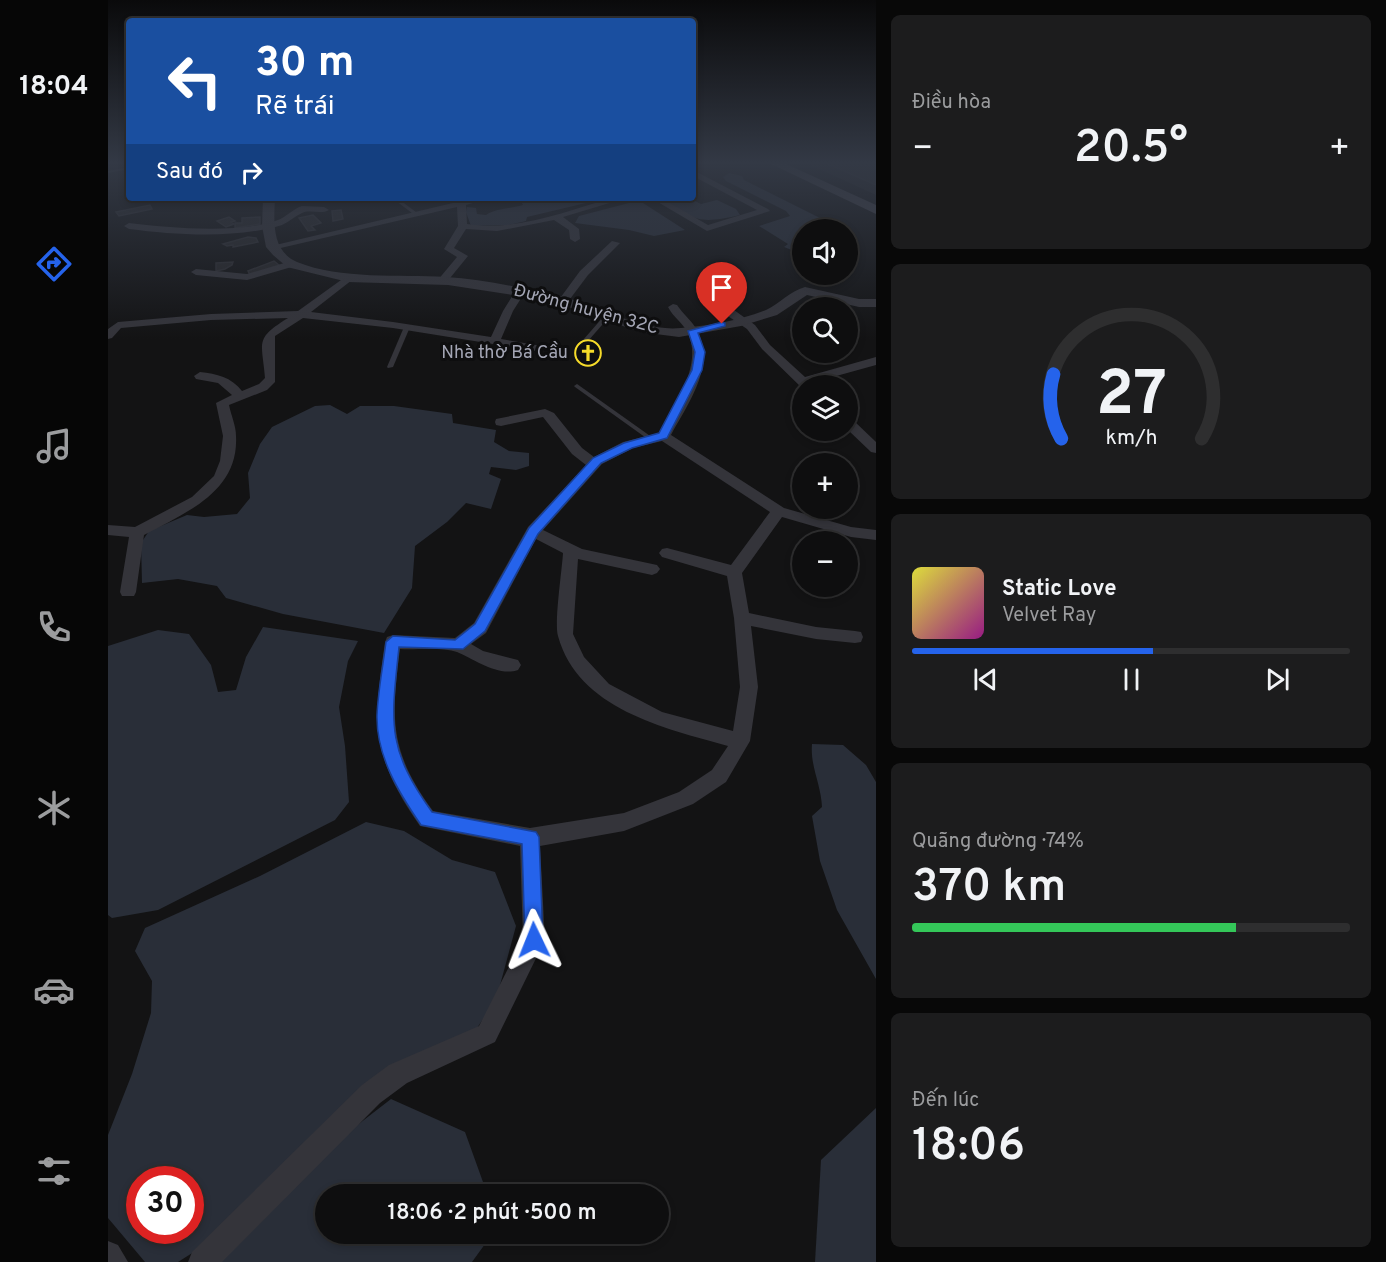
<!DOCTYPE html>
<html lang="vi">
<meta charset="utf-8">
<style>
:root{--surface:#0e0e0f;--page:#1c1c1d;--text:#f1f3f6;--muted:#9b9c9e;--line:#2e2e2f;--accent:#2563eb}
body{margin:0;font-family:Overpass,sans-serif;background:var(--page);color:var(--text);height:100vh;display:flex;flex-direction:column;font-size:22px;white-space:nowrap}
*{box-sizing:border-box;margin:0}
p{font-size:20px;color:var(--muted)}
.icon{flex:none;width:33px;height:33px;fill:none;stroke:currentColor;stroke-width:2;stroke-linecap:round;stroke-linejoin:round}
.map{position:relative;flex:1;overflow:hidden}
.side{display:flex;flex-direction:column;gap:15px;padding:15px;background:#080808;width:510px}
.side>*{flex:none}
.banner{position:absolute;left:18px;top:18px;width:570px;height:183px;border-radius:6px;box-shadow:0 3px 9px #0003,0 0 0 2px var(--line);background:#1a4fa0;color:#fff;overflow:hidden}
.fabs{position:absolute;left:684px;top:219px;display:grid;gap:12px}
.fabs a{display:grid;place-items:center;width:66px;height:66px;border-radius:50%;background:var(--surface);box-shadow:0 3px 9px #0003,0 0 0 2px var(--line);font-size:30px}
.speed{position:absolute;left:18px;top:1166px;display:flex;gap:12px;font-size:30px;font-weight:700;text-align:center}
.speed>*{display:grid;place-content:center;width:78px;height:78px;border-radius:50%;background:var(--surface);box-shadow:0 3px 9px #0003,0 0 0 2px var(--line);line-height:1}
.speed .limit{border:9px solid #d22;background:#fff;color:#111}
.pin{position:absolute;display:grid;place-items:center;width:51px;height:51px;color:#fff;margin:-62px -26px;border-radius:50% 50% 50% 0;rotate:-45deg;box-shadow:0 0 6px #0007}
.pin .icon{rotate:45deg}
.me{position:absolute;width:66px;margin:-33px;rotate:358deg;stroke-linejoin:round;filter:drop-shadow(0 0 4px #0008)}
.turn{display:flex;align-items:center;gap:21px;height:126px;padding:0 30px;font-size:27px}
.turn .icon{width:78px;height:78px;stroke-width:2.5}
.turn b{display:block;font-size:42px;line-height:51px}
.then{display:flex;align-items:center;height:57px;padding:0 30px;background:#0003;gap:12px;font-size:22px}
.big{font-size:45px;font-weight:600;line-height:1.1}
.side .widget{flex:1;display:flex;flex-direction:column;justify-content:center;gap:9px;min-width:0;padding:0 21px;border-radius:9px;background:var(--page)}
.side .dial{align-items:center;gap:0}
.dial svg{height:156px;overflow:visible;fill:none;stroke:var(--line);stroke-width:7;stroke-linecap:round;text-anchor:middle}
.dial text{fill:var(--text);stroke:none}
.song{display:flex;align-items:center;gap:18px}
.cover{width:72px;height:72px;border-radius:9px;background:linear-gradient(135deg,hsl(60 70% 55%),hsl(310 70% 35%))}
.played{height:6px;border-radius:3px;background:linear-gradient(90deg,var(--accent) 55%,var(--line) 55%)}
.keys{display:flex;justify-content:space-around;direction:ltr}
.heat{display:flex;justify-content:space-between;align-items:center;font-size:33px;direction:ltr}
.charge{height:9px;border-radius:4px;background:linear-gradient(90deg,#34c759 74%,var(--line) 0)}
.trip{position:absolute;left:207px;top:1184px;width:354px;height:60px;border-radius:30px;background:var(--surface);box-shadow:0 3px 9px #0003,0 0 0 2px var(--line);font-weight:600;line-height:60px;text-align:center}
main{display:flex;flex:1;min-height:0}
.tabs{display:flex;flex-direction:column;width:108px;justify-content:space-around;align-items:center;background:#060606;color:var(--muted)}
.tabs .icon{width:42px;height:42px}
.tabs .active{color:var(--accent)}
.tabs b{font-size:27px;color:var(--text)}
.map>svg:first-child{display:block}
</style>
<main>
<nav class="tabs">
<b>18:04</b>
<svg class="icon active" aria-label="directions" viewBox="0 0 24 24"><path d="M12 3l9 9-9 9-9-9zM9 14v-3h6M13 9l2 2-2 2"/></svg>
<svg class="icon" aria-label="music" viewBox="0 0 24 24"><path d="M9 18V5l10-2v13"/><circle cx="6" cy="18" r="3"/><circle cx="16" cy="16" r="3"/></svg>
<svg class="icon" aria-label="phone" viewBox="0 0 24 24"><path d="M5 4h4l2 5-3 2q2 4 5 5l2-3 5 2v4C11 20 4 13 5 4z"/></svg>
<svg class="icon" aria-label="climate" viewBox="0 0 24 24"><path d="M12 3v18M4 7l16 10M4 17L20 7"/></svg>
<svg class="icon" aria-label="car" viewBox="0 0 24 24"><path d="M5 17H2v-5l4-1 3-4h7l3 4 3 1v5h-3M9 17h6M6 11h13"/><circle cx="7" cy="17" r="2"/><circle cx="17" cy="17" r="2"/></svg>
<svg class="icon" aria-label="filters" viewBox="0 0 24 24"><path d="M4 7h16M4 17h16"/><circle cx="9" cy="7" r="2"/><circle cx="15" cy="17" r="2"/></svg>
</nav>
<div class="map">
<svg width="768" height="1262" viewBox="0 0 768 1262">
<rect width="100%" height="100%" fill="#131314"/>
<polygon fill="#1f1f21" points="698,163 768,163 768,195"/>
<g fill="#292e38" fill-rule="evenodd">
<polygon points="621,173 634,176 636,180 714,219 726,229 694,230 694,254 676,247 680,244 651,226 682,216 678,211 618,181 615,177"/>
<path d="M411 198H499L419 217 418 221 401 225 363 226 358 212 359 207 368 208 369 214 378 215C389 208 402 209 415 205Z"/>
<path d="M552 198H581L593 204 609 200 628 209 632 215C588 225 589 220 552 198Z"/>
<polygon points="521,203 535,203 577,230 546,236 521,230 467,223 471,216"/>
<polygon points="222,405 239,414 252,406 286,406 344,414 345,423 388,430 386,442 401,451 421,453 421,466 408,470 383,467 381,474 393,479 383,509 358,503 339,522 307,546 304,588 276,633 175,614 118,598 109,586 70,579 34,583 33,543 41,531 79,515 96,517 129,514 142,498 140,473 152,444 164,427 207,406"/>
<polygon points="155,627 250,641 240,661 231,707 237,746 241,802 227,820 50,910 4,918 0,915 0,646 50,630 81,634 103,665 110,692 128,690 138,657"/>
<path d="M704 744 735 745 758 765 768 782V979L729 910 712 861 704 816 714 807C713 784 702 766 704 744Z"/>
<path d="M258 822 296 831 344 860 387 872 408 926 388 1000 367 1031 238 1102 89 1250 70 1262H37L0 1218V1135L24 1074 43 1013 44 981 27 951 37 928 152 876ZM32 1179H82V1230H32Z"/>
<polygon points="283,1099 357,1132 375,1182 388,1194 218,1194 218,1233 385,1233 364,1262 107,1262 230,1140"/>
<polygon points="768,1108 768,1262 707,1262 713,1160"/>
</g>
<g fill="#262628" stroke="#2d2d31" stroke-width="1.5">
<polygon points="718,163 768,163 768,185"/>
<polygon points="42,205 44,209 11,216 8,212"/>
<polygon points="233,210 235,219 225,221 224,211"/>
<polygon points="205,215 213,223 203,226 207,230 200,231 191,218"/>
<polygon points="121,217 127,221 123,222 126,224 118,227 109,221"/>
<polygon points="152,217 152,224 127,228 127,223 134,223 134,218"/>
<polygon points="140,237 148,238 150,242 125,247 125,245 119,246 115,244"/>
<polygon points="166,261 172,266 142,275 140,271"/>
<polygon points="125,262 124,265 117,269 108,271 108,263"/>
<polygon points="479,345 492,348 481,361 468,358"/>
</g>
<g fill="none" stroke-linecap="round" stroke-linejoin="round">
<g fill="#34343a" fill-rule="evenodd">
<polygon points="21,167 21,169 0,173 0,171"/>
<polygon points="284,198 289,198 312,215 308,216"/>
<polygon points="496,316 501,317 473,349 469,349 469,347"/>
<polygon points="299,325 302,327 285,367 280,368 279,367 296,327"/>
<polygon points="469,384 545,438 545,440 541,440 467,387 466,386"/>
</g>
<g fill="#34343a" fill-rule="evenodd">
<polygon points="585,170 660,209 662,211 599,231 543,198 553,198 600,225 649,210 585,176"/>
<path d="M366 198H382L358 205 359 224C407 232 459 211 504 198H518L455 217 471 229 472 239 467 242 462 239 461 230 446 220 389 231 358 229 346 248 360 256 338 283 334 284 329 281 349 257 336 249 350 226 349 207 164 250 159 247Z"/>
<path d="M194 206 216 207 221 210C213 215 202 209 194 213 187 216 181 222 174 225 127 239 69 235 21 229L16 226 21 223C61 228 132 234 170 220 178 217 185 209 194 206Z"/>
<polygon points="504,241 512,243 480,275 459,303 451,303 450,301 472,271"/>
<polygon points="183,261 187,262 187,266 139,280 88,275 83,272 88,269 139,274"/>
<path d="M240 275 244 276V280L203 312 285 322 383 337 395 311 408 290 412 289 417 292 405 311 393 339 428 345 434 348 428 351 285 328 195 318 167 336V382L159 390 121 405C123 415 128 426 128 436 131 492 77 513 36 535L28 592 26 596H14L12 592 21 537 0 535V525L27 527 84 497 106 476 112 461 115 436 108 403 124 395 110 383 88 379 86 376 92 372C109 374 123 377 134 391L151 384 157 378C154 341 146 339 180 318L103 320 13 328 4 338 0 339V329L10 322 103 314 190 311Z"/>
<polygon points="605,295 647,325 662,345 697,377 768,357 768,365 703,383 705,386 694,386 694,388 654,349 639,329 611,310 601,300 601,296"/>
<path d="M565 304 569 305C575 314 584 321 589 330 609 365 579 405 563 435L676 508 743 527 768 530V540L743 537 674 517 634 573 641 613 708 627 747 631 753 632 755 637 753 642 747 643 708 639 643 626 650 687 642 741 618 782 585 804 516 831 432 846 437 940 387 1042 299 1083 272 1103 114 1262H80L84 1252 254 1085 281 1065 371 1026 415 939 412 846 312 826C262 754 265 725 277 642L279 637 285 635 347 638 366 623 420 527 478 465 464 454 435 417 393 426 388 425 387 422 388 419 437 409 446 413 474 448 486 457 515 442 551 433C566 404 595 367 580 333 575 323 565 317 560 307ZM554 441 662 512 623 565 559 548 554 549 551 553 554 557 619 576 626 618 632 687 625 731 554 712 501 684 476 657 465 634 470 559 544 575 549 573 552 569 549 565 474 549 435 530 494 464 525 448ZM428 539 455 553C454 570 446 623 450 636 470 709 556 728 620 746L604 770 571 792 516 813 422 828 325 811C281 751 283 719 292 649 307 650 335 647 349 652 366 659 390 677 410 670L413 665 410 660 375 651 363 644 378 633Z"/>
<polygon points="740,419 745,420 768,442 768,453 763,452 740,430"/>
<polygon points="0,1241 10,1245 20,1262 0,1262"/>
</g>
<path fill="#34343a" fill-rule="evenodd" d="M155 198H167C166 221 163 251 189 262 233 280 291 274 338 277 375 279 414 288 450 296 490 304 531 332 573 328 601 326 632 320 658 310 671 304 682 291 697 287L751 299H768V307H751L699 295 669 315 633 326 571 337 532 332 452 304 412 296 340 285 240 282 179 267 165 255 158 247 154 226Z"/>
<polygon fill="#42424a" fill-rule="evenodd" points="661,163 676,163 768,205 768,214"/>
</g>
<linearGradient id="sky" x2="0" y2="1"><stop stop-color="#0a0a0b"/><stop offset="0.48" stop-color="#333945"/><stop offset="1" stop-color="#333945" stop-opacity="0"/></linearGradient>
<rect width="768" height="339" fill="url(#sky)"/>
<path fill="#2563eb" stroke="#184099" stroke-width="1.5" d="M614 322 617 323V326L590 333 597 352 594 370 559 438 524 448 493 463 430 534 377 631 355 649 291 647C283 723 278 748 324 812L428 832 431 837 435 940 432 946 426 949 419 946 417 940 414 844 313 825C291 793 268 756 269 715 270 691 275 666 278 642L285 636 347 640 367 624 421 528 485 458 516 443 551 433 584 370 587 352 580 331Z"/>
<defs>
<g id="church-ring" transform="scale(1.35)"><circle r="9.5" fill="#0e0e0f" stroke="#f6db2a" stroke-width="1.5"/><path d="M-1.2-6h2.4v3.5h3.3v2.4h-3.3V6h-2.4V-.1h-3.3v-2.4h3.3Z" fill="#f6db2a"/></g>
</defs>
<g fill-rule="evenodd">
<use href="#church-ring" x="480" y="353"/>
</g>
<g text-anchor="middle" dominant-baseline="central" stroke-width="6" stroke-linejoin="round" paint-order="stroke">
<g font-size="18" fill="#a4a6b5" stroke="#0e0e0f">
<text transform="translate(478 310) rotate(15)">Đường huyện 32C</text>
</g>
<g font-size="18" fill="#a4a6b5" stroke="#0e0e0f" text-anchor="end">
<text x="460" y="353">Nhà thờ Bá Cầu</text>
</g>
</g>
</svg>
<div class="fabs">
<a><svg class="icon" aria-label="sound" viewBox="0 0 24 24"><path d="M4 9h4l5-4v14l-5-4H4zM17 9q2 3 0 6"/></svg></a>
<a><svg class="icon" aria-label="search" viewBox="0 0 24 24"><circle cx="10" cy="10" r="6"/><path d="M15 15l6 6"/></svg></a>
<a><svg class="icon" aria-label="layers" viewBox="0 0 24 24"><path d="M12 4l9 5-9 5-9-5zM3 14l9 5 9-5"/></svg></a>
<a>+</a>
<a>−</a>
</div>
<div class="speed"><div class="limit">30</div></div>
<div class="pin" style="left:614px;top:324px;background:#d93025"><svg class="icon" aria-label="arrive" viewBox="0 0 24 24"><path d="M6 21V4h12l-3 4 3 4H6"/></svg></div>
<svg class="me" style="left:426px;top:940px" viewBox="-20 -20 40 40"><path d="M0-17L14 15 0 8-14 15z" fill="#2563eb" stroke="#fff" stroke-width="4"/></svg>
<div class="trip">18:06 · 2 phút · 500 m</div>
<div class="banner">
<div class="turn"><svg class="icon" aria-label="left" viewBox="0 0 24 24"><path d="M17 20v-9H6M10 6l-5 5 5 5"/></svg><div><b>30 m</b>Rẽ trái</div></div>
<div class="then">Sau đó<svg class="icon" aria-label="right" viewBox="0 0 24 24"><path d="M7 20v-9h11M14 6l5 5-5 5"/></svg></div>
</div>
</div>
<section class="side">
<div class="widget"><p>Điều hòa</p>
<div class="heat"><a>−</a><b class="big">20.5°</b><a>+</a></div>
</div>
<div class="widget dial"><svg viewBox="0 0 100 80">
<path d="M14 69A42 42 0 1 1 86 69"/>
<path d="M14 69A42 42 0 0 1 10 36" stroke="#2563eb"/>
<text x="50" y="56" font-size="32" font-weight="700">27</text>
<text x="50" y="72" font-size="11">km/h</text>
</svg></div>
<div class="widget">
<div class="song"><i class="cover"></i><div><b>Static Love</b><p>Velvet Ray</p></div></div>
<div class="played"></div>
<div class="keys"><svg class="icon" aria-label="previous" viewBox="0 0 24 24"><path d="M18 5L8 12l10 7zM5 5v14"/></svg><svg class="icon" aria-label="pause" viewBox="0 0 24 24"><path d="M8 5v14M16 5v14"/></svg><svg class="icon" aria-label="next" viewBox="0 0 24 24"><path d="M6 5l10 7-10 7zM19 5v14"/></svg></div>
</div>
<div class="widget"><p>Quãng đường · 74%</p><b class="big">370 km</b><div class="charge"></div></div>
<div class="widget"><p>Đến lúc</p><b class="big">18:06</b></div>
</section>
</main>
